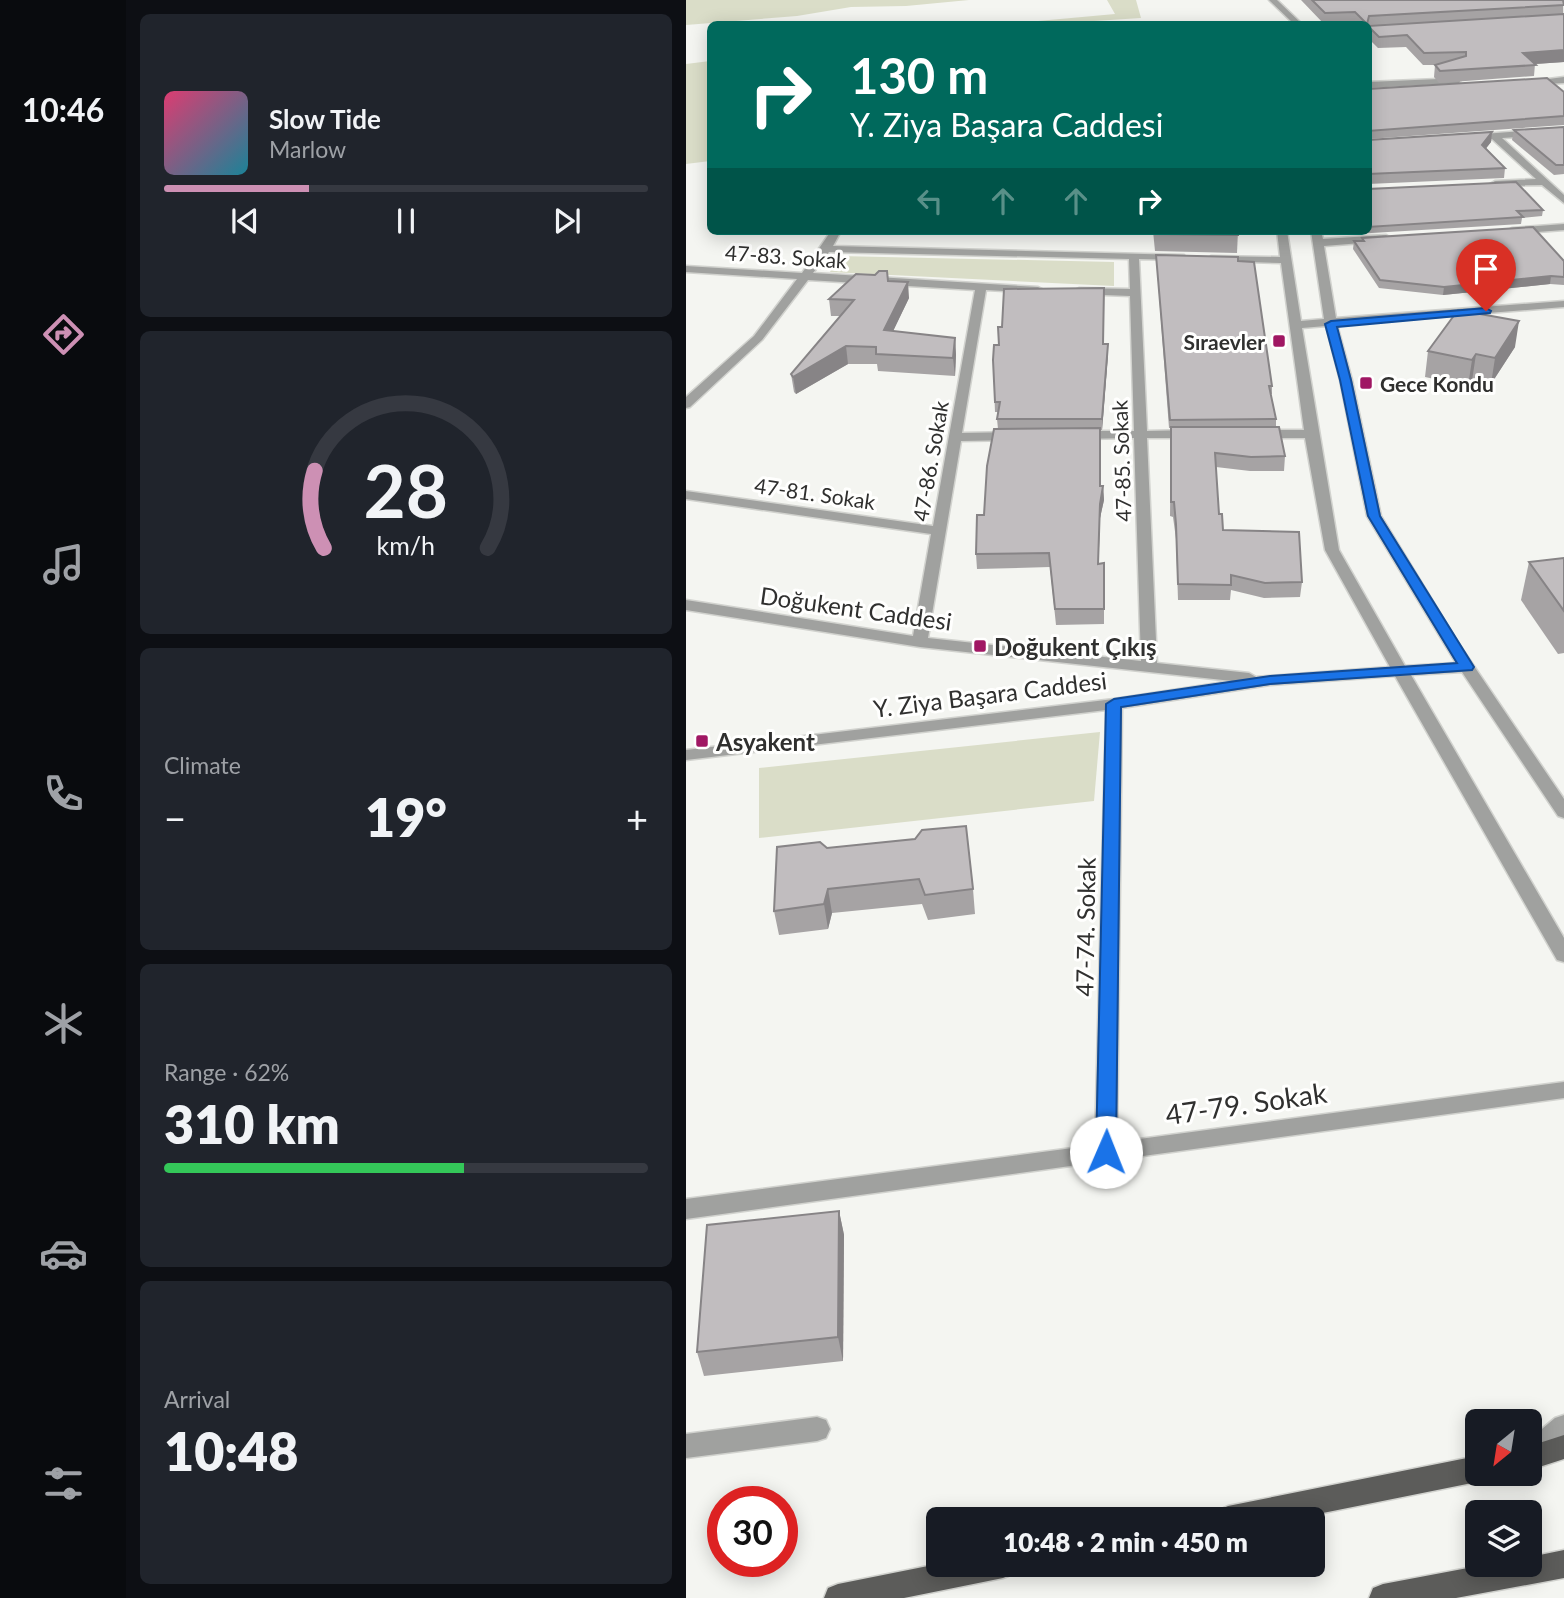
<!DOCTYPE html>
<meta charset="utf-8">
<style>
:root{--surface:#171b24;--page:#20242c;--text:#f1f3f6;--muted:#9ea1a6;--line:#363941;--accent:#cd90b4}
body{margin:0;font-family:Lato,sans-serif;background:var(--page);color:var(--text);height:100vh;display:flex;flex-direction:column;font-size:26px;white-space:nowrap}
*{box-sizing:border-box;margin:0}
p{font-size:23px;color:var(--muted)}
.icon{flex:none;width:38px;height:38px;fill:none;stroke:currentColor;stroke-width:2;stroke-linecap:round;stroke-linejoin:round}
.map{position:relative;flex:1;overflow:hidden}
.panel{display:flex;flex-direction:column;gap:14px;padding:14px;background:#0d0f14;width:560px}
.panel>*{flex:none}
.top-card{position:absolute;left:21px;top:21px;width:665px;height:214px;border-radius:10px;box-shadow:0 4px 18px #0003;background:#00695c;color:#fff;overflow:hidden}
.needle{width:46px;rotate:210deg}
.tools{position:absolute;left:779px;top:1409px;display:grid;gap:14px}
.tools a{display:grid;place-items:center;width:77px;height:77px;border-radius:10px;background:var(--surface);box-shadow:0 4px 18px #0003;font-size:35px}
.speed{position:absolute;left:21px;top:1486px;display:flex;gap:14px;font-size:35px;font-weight:700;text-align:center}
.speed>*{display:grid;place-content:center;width:91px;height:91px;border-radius:50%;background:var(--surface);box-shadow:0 4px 18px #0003;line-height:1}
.speed .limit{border:10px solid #d22;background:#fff;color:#111}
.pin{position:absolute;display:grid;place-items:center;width:60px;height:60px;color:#fff;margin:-72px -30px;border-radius:50% 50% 50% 0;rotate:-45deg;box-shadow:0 0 7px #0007}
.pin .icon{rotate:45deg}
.me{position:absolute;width:77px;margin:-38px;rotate:1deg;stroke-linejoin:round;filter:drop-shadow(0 0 5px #0008)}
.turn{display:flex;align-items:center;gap:24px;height:147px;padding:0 28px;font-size:32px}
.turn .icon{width:91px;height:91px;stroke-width:2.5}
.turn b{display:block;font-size:49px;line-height:60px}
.lanes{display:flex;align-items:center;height:66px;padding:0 28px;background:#0003;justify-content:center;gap:35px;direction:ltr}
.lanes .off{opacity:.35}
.big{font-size:52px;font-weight:800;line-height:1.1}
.panel .tile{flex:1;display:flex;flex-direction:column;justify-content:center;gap:10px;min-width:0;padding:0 24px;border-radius:10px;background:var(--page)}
.panel .dial{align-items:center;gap:0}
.dial svg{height:182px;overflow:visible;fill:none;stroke:var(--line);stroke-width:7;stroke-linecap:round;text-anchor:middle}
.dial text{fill:var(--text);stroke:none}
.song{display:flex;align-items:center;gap:21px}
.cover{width:84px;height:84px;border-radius:10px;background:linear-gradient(135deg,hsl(340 70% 55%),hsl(190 70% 35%))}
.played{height:7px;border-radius:4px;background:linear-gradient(90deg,var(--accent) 30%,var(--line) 30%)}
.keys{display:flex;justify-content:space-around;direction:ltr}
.heat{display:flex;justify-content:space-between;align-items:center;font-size:38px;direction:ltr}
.charge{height:10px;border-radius:5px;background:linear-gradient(90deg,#34c759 62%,var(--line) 0)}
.trip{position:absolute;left:240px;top:1507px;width:399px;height:70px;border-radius:10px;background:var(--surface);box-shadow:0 4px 18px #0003;font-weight:800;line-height:70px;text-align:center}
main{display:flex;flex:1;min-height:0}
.dock{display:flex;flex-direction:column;width:126px;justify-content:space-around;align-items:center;background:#090b0e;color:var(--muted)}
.dock .icon{width:49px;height:49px}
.dock .selected{color:var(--accent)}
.dock b{font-size:32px;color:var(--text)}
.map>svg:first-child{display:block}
</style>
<main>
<nav class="dock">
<b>10:46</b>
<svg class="icon selected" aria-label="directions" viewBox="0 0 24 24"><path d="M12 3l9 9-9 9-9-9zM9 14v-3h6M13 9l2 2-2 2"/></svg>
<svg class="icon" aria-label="music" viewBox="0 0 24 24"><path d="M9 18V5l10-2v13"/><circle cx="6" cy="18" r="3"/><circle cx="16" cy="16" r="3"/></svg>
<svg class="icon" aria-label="phone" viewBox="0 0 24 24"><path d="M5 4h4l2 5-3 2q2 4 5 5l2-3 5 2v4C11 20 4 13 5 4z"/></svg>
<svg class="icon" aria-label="climate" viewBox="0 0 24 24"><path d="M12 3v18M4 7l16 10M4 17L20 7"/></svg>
<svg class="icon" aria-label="car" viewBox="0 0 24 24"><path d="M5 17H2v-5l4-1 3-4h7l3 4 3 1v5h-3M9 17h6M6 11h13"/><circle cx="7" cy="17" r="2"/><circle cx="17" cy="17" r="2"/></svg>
<svg class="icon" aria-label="filters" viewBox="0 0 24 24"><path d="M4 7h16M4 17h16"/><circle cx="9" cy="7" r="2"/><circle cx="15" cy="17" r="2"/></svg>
</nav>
<section class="panel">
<div class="tile">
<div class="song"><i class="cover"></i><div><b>Slow Tide</b><p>Marlow</p></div></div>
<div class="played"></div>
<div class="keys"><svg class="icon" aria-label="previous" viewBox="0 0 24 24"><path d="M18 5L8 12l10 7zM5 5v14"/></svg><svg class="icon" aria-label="pause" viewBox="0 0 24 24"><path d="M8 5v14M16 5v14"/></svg><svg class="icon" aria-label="next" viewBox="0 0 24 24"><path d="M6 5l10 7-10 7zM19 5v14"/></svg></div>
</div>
<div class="tile dial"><svg viewBox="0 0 100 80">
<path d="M14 69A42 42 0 1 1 86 69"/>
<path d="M14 69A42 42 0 0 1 10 35" stroke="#cd90b4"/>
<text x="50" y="56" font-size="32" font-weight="700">28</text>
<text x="50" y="72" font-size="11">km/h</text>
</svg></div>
<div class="tile"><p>Climate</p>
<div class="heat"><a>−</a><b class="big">19°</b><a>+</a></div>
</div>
<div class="tile"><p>Range · 62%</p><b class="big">310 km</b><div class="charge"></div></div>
<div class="tile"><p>Arrival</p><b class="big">10:48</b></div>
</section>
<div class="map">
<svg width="878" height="1598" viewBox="0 0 878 1598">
<rect width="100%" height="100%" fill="#f4f5f1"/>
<g fill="#daddc8">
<polygon points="0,0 283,0 220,6 165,7 111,16 0,25"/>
<polygon points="421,0 450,0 455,18 361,24 320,24 429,14"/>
<polygon points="24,61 24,161 0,164 0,64"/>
<polygon points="153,256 428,262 428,286 144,272"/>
<polygon points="414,732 408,801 73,838 73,768"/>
</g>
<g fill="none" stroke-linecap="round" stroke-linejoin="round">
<g stroke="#d1d2ce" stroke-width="3">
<g id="minor">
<polygon points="583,0 591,0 616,24 608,24"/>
<polygon points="878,77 878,83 843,85 839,82"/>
<polygon points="776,78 773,83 682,88 682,82"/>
<polygon points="878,128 878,134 816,138 878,195 878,203 856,185 806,186 804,184 809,181 850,179 806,139 784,141 779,138 784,135"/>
<polygon points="878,224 878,230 826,234 821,231 826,228"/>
<path d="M145 231H155L147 246 498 255 499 257 494 260 453 259 461 431 506 430 512 434 506 438H461L471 663 563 673 570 677 704 667 639 550 619 438H573L567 434 573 430H618L595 263 529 261 524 258 525 256 594 257 591 231H601L615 321 638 319 625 231H635L637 239 700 235 705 238 700 241 638 246 650 318 878 301V307L651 325 666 380 695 516 771 641 878 799V818L872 816 776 672 725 675 878 938V962L871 960 709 676 584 685 436 708 431 1142 878 1082V1098L0 1219V1199L409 1145 420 710 0 760V750L428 699 546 681 234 647 0 610V600L227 636 245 534 0 499V491L247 526 289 290 122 280 76 340 4 407 0 408V397L68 336 111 279 0 272V266L116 273ZM143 252 443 259 444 289 393 288 387 291 393 294 444 296 448 431H391L385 435 391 439 448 438 455 661 242 638 275 441 331 440 337 436 331 432 276 433 300 290 352 293 358 290 352 287 127 273ZM640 326 654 380 681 516 770 663 719 666 653 550 616 328Z"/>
<polygon points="878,1415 878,1443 853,1464 844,1467 844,1439 869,1418"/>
<polygon points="131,1417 140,1420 144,1429 140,1438 131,1441 0,1458 0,1434"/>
</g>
</g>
<g stroke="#d1d2ce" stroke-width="3">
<g id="major">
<polygon points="878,1435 878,1459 844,1470 844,1446"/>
<polygon points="791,1456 791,1474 802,1474 800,1478 791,1482 607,1519 529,1519 533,1510 542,1506"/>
<polygon points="878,1550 878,1578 770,1598 683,1598 687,1588 697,1584 803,1564 844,1564 844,1557"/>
<polygon points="252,1564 330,1564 327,1574 317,1578 218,1598 138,1598 142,1588 152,1584"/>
</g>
</g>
<use href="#minor" fill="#a0a19f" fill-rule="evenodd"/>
<use href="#major" fill="#5c5c5a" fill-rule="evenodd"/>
</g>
<g fill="#a6a3a4">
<polygon points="615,0 877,0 878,62 849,64 848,76 753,83 748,77 749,65 751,65 737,65 720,47 692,48 682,38 682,24 670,24 668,23 638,24"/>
<polygon points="682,89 878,92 878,125 682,139"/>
<polygon points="878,127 878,174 868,175 826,140 828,130"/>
<polygon points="806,132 805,142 800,148 819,168 818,178 682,184 682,140"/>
<polygon points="682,189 857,210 856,216 836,218 835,224 669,234 668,231 682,231"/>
<polygon points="380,231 418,231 417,234 380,234"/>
<polygon points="467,231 552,231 551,253 469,251"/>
<polygon points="676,238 878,261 878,285 864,284 757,295 693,288 667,249 668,241 676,241"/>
<polygon points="470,255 586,386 586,394 585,394 590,419 590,427 599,456 598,471 564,471 530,467 533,514 537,530 616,582 614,597 578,598 545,590 544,600 492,600 490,539 487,517 484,516 485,428 483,428"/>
<polygon points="202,281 223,298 207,331 269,338 270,355 269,376 192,371 191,364 162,364 110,394 108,392 105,374 154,316 145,316 143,299"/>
<polygon points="417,344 422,354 416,430 414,430 414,486 417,486 418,500 414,518 412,564 418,563 418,624 370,625 364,567 291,569 290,554 298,515 312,429 311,419 312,412 309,412 307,360"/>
<polygon points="829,347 805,384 786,381 782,386 739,377 742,351"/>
<polygon points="878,558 878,653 872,654 835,600 843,562"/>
<polygon points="141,848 287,889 289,914 242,920 236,904 146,913 142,929 93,935 88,911"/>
<polygon points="153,1211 158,1235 157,1361 18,1376 11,1352"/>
</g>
<g fill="#878486">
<polygon points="878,50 878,62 835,65 837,53"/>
<polygon points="806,132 805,142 795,155 796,145"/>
<polygon points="865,276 864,284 757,295 758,287"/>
<polygon points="222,282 223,298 199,348 198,330"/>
<polygon points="833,321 829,347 805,384 809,358"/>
<polygon points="269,338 270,355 269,376 267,358"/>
<polygon points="422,344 422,354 416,430 416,419"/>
<polygon points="160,346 162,364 110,394 107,377"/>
<polygon points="790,354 786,381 782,386 786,360"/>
<polygon points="417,486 418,500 414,518 412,578 414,504"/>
<polygon points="142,889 146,913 142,929 138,904"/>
<polygon points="153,1211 158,1235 157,1361 152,1337"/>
</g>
<g fill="#c1bdbf" stroke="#878486" stroke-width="2">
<polygon points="626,0 877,0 878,5 683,16 681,24 669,12 639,13"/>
<polygon points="878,14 878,50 837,53 850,65 754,71 749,65 780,56 780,52 738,53 721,35 693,37 682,26"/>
<polygon points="861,78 878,92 878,116 682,131 682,89"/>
<polygon points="878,127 878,165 870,165 828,130"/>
<polygon points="806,132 796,145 819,168 682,174 682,140"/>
<polygon points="830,182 857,210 831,211 837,217 682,227 682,189"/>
<polygon points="847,227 878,261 878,277 865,276 758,287 694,280 668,241 678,241 676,238"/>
<polygon points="469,231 552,231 552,235 469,234"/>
<polygon points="470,255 552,257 552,261 568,262 586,386 583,386 590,419 484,420"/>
<polygon points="193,271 201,271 202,281 222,282 198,330 269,338 267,358 190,354 190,347 160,346 107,377 105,374 168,300 143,299 170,274 189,275"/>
<polygon points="418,288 417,344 422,344 416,419 311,419 314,402 309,402 307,360 308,345 313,345 312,327 316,327 318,289"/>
<polygon points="772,310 833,321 809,358 790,354 786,360 742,351"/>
<polygon points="485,427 593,427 599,456 565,457 529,453 533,514 536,514 537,530 613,532 616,582 579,583 545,575 545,585 492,584 490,524 488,502 485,502"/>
<polygon points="414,428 414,486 417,486 414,504 412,564 418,563 418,609 369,609 363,553 290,554 291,515 298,515 301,466 308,429"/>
<polygon points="878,558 878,611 843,562"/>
<polygon points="280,826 287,889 239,895 233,879 142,889 138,904 88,911 91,847 134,842 141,848 229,839 236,830"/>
<polygon points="153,1211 152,1337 11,1352 21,1225"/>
</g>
<polygon fill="#1a73e8" stroke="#114b97" stroke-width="2" points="800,308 805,311 804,313 651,327 665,380 694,516 788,667 786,670 584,684 435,707 430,1152 427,1157 420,1160 413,1157 410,1152 420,704 428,699 584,676 771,663 682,516 654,380 639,324 645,321"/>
<g fill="#a01763" stroke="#fffffe" stroke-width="2.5">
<rect x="586" y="334" width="14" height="14" rx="3.5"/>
<rect x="673" y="376" width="14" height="14" rx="3.5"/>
<rect x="287" y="639" width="14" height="14" rx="3.5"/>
<rect x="9" y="734" width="14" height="14" rx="3.5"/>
</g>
<g text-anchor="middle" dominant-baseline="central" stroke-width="6" stroke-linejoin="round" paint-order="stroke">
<g font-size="21" fill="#30302f" stroke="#fffffe">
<text transform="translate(100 256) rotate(4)">47-83. Sokak</text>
<text transform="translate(244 461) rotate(-80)">47-86. Sokak</text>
<text transform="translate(435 461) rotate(-92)">47-85. Sokak</text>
<text transform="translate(129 493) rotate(8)">47-81. Sokak</text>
</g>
<g font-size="21" font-weight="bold" fill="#30302f" stroke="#fffffe" text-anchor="end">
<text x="579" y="341">Sıraevler</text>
<text x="694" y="383" text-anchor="start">Gece Kondu</text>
</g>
<g font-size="24" fill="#30302f" stroke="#fffffe">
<text transform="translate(170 608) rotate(8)">Doğukent Caddesi</text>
<text transform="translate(304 694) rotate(-7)">Y. Ziya Başara Caddesi</text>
<text transform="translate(399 927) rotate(-89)">47-74. Sokak</text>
</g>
<g font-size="24" font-weight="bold" fill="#30302f" stroke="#fffffe" text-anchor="start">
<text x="308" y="646">Doğukent Çıkış</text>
<text x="30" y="741">Asyakent</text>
</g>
<g font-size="28" fill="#30302f" stroke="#fffffe">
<text transform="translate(560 1103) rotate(-8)">47-79. Sokak</text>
</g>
</g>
</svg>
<div class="tools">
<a><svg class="needle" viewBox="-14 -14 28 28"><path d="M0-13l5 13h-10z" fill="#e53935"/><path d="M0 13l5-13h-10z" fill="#9ea1a6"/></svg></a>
<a><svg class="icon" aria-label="layers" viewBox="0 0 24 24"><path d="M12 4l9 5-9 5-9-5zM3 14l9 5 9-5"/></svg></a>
</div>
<div class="speed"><div class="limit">30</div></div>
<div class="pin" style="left:800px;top:311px;background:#d93025"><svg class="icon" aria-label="arrive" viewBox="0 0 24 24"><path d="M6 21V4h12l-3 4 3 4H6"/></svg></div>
<svg class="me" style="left:420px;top:1152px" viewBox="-20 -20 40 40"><circle r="19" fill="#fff"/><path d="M0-13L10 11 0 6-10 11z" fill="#1a73e8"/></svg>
<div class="trip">10:48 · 2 min · 450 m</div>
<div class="top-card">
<div class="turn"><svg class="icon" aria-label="right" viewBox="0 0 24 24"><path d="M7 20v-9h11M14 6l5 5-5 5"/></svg><div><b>130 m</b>Y. Ziya Başara Caddesi</div></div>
<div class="lanes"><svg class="icon off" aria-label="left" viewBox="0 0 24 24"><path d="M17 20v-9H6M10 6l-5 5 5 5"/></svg><svg class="icon off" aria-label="ahead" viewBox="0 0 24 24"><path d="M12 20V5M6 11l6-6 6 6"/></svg><svg class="icon off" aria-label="ahead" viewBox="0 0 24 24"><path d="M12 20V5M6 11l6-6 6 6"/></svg><svg class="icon" aria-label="right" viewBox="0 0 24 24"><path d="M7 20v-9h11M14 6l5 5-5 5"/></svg></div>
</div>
</div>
</main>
